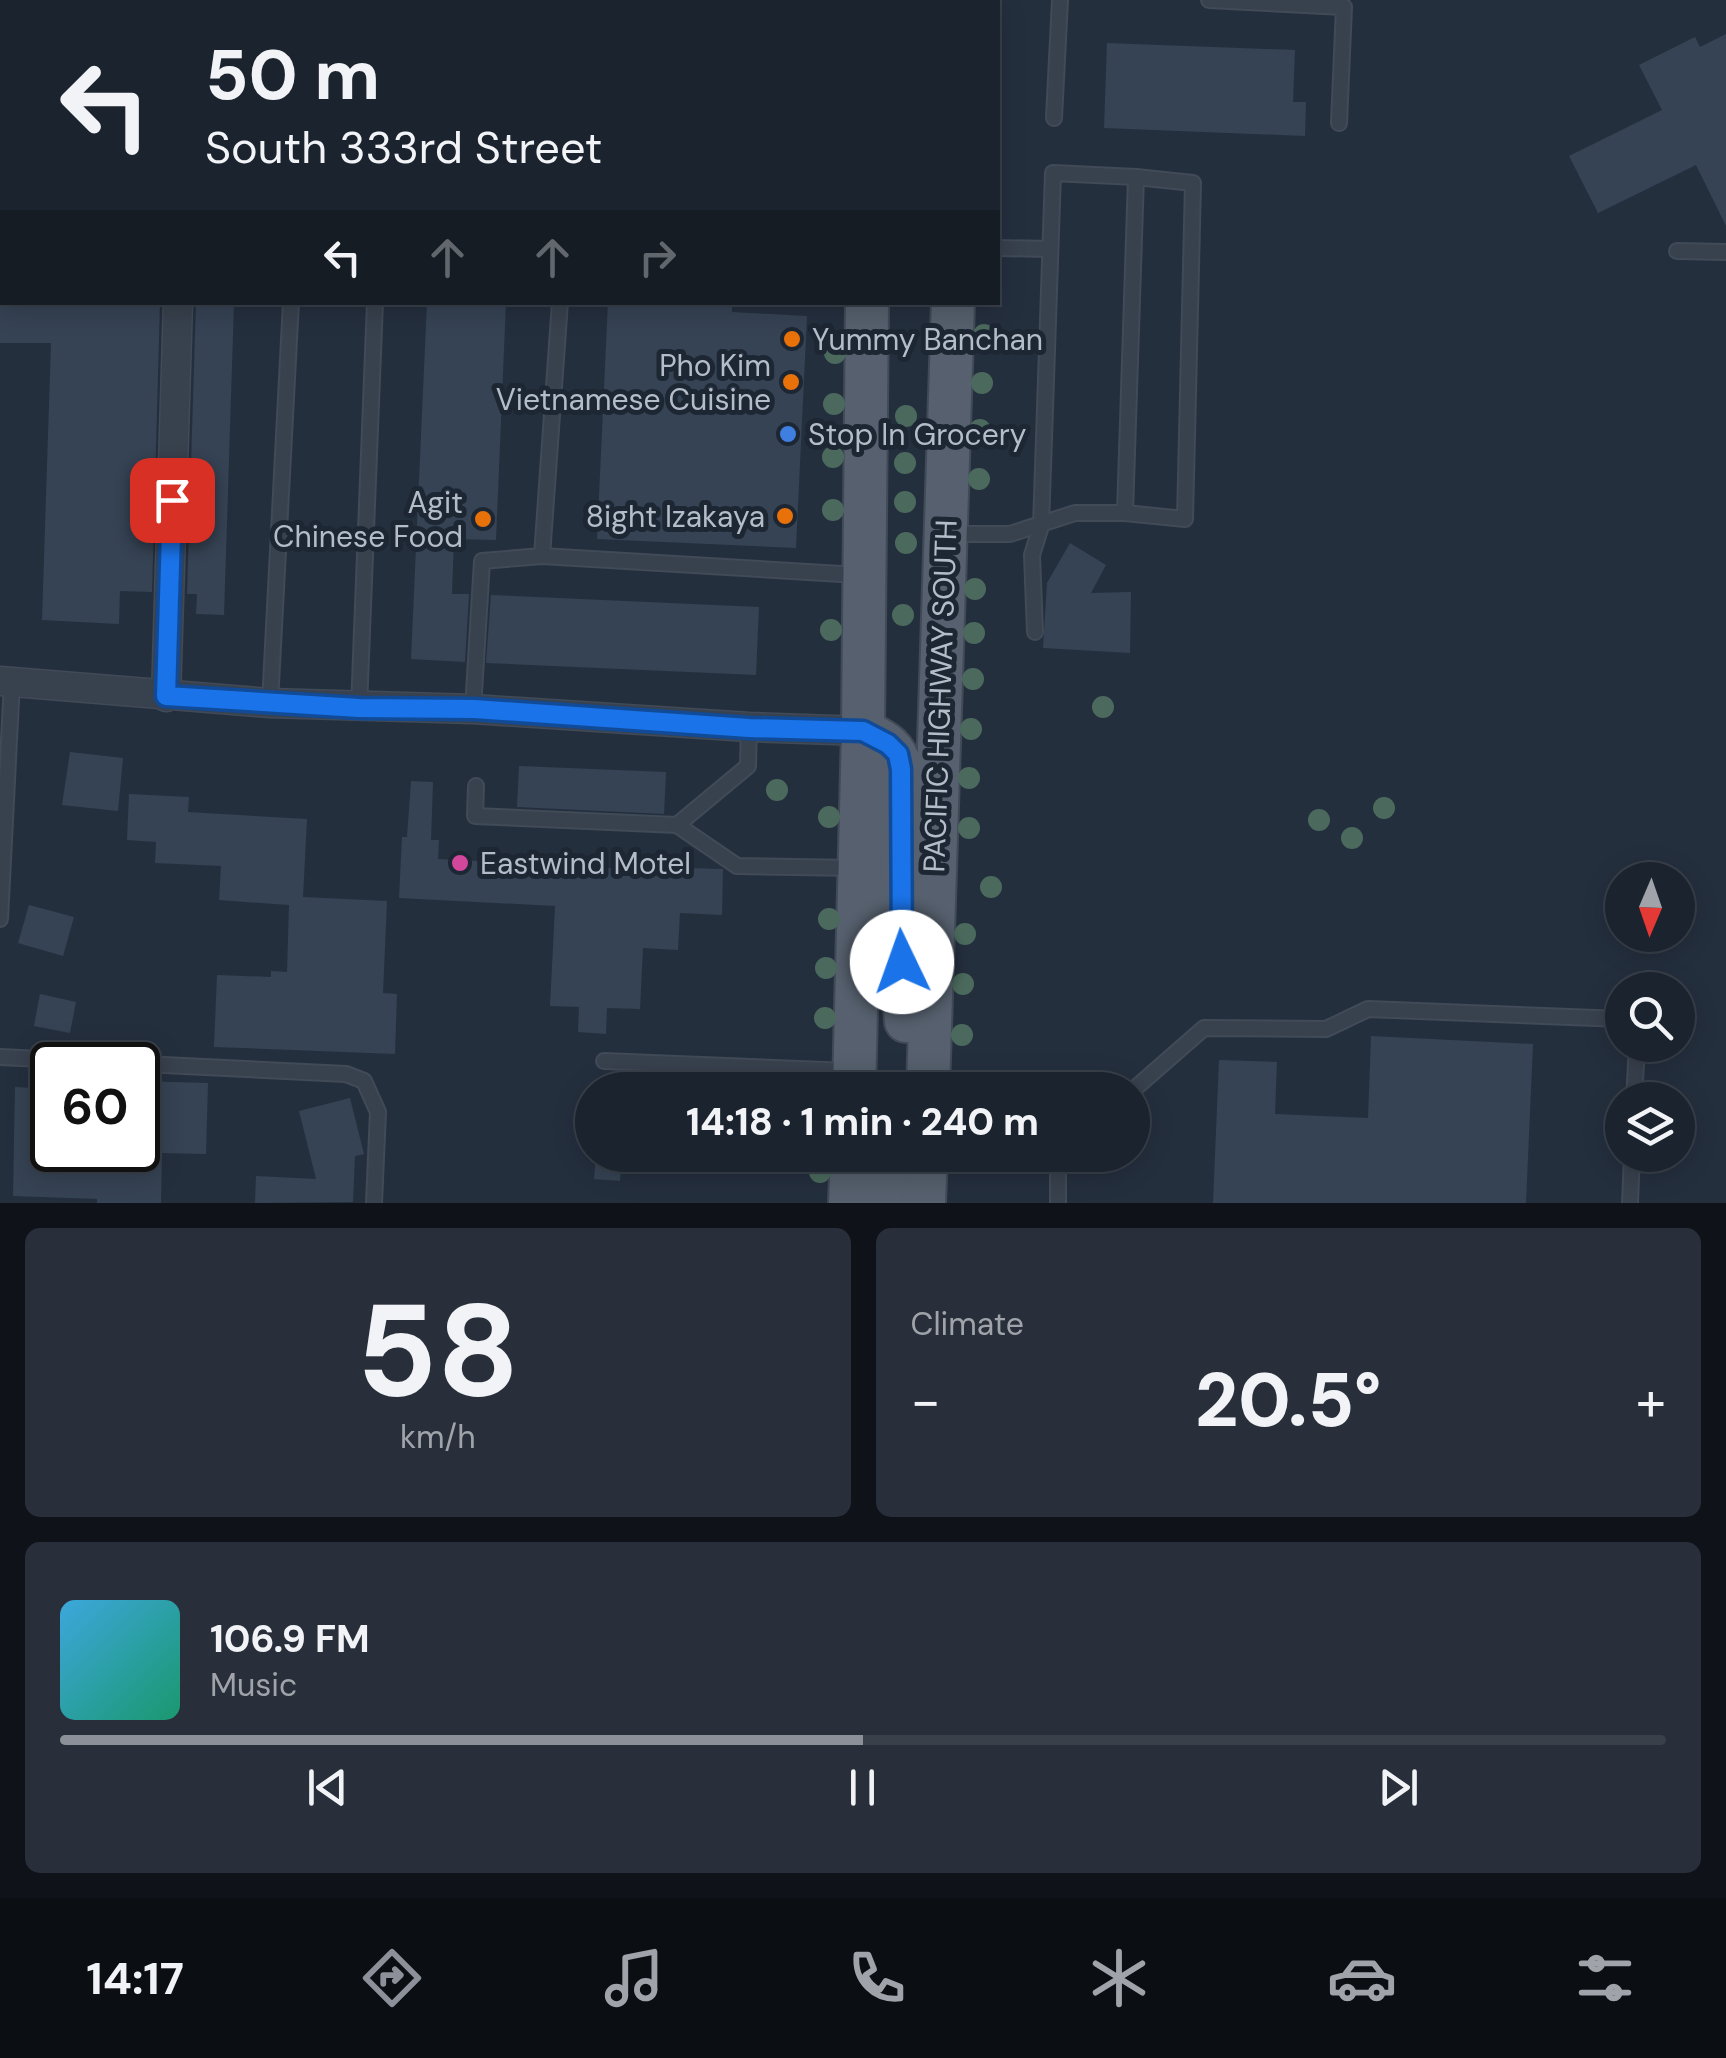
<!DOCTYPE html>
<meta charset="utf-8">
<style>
:root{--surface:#1b232e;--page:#282f3a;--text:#f1f3f6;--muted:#a0a4aa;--line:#39404a;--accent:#8c9099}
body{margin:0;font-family:"DM Sans",sans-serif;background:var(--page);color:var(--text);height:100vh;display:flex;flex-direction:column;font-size:38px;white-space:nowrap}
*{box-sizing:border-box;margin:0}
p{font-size:32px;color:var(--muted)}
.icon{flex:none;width:55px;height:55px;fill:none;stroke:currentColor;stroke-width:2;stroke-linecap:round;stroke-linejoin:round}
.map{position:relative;height:1203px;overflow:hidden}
.sheet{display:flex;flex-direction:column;gap:25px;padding:25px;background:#0f1319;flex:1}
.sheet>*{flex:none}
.guide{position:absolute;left:0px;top:0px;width:1000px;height:305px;box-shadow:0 5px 25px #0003,0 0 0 2px var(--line);background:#1b232e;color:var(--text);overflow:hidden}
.needle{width:65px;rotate:182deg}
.buttons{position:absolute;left:1605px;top:862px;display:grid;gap:20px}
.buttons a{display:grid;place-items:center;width:90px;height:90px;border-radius:50%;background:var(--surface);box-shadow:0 5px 25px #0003,0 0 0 2px var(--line);font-size:50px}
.speed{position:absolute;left:30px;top:1042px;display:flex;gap:20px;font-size:50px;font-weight:700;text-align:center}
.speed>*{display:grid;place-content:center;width:130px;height:130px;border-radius:50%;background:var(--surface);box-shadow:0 5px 25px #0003,0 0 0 2px var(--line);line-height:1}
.speed .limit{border:5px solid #111;border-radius:15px;background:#fff;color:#111}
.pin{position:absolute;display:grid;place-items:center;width:85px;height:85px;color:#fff;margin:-42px;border-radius:20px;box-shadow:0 5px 15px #0006}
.me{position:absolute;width:110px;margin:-55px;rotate:357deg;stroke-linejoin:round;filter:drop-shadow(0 0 8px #0008)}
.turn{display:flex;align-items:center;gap:35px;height:210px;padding:0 40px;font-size:45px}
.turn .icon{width:130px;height:130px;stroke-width:2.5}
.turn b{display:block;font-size:70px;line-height:85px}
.lanes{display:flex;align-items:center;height:95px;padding:0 40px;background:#0003;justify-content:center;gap:50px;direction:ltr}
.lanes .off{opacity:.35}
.big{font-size:75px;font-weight:800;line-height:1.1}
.sheet .card{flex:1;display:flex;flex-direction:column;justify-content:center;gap:15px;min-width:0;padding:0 35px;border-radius:15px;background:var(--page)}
.sheet .dial{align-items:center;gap:0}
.dial b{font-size:130px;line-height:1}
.song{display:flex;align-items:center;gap:30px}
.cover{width:120px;height:120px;border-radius:15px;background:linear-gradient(135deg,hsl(200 70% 55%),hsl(160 70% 35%))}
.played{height:10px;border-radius:5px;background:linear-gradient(90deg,var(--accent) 50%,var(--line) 50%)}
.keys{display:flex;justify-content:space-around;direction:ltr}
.heat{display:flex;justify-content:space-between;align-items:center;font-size:55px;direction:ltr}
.sheet .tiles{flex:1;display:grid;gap:25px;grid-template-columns:1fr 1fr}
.card:last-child{grid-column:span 2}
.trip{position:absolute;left:575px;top:1072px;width:575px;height:100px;border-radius:50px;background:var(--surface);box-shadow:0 5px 25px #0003,0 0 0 2px var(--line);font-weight:800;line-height:100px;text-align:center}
.tab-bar{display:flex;height:160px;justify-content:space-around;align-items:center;background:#0b0e12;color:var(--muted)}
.tab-bar .icon{width:70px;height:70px}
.tab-bar .active{color:var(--accent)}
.tab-bar b{font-size:45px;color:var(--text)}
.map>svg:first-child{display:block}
</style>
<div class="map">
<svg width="1726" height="1203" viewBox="0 0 1726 1203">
<rect width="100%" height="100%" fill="#242f3e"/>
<g fill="#364354">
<polygon points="1726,34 1726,226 1696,165 1598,213 1569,156 1662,110 1639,65 1695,37 1700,47"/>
<polygon points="1107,43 1295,50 1293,102 1306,102 1305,136 1104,128"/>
<polygon points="0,302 160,302 152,592 120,591 119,624 42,620 51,343 0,343"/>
<polygon points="196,302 234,303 224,615 196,614 197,594 187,594"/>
<polygon points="427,302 506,302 496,540 454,539 452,594 469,594 465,662 411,659"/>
<polygon points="608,302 732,302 732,312 807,316 796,548 597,539"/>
<polygon points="1070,543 1106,565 1091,593 1131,592 1130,653 1043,648 1047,583"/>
<polygon points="491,595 759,607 756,675 486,663"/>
<polygon points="70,752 123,758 118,811 62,805"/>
<polygon points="519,766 666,772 664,814 517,807"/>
<polygon points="411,781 433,782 431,840 439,840 438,859 686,872 686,868 723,869 722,915 680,913 678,950 643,948 640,1009 607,1008 606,1034 578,1032 579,1007 550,1006 555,906 399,898 402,837 407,837"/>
<polygon points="129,794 189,797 188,812 307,819 303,897 387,901 383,993 397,994 395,1054 214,1047 217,975 271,977 271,971 287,972 289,905 219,900 221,866 155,863 156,842 127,840"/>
<polygon points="29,905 74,917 63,956 18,943"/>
<polygon points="40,994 76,1002 70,1033 34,1026"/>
<polygon points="1371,1036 1533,1044 1526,1203 1213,1203 1219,1060 1277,1062 1275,1114 1368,1118"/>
<polygon points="138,1081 208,1083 206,1154 162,1153 161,1203 97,1203 97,1199 13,1196 15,1087 52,1089 52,1158 132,1161 132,1150 138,1150"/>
<polygon points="350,1098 364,1154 355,1156 353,1202 255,1203 256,1176 316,1179 299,1111"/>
<polygon points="596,1155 622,1155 620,1181 594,1179"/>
</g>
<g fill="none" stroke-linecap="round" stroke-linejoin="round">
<g stroke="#414a57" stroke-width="18">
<g id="lane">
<polyline points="719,0 791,2"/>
<polyline points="1209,0 1344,7 1339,123"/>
<polyline points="1054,118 1060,0"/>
<polyline points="998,248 1050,249"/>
<polyline points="1677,251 1726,252"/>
<polyline points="1125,513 1185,519 1193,183 1136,177"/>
<polyline points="950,534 1010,534 1075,513 1125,513 1136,177 1053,173 1041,526 1032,555 1035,632"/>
<polyline points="542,556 560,302"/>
<polyline points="270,703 291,302"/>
<polyline points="359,707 375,302"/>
<polyline points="473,709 482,561 542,556 858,575"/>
<polyline points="476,786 475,816 677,825 737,866 855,868"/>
<polyline points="677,825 748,766 749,727"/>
<polyline points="0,919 12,681"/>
<polyline points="0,1057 346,1074 364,1081 378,1112 374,1203"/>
<polyline points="604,1061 849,1071"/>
<polyline points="934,1083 1117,1090"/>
<polyline points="1132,1091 1204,1028 1326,1029 1368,1009 1622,1019"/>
<polyline points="1634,1100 1637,1045"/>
<polyline points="1058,1203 1058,1155"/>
<polyline points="1630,1203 1632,1155"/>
</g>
</g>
<g stroke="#414a57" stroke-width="31">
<g id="street">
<polyline points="236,2 236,0"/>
<polyline points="0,206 2,205"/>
<polyline points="0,681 270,703 473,709 749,727 863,731"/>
<polyline points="166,697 178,302"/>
</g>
</g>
<g stroke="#414a57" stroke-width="46">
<g id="primary">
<polyline points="877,2 877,0"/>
<polyline points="963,2 964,0"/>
<path d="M863 731C883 741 896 746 901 769L899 928 906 1021"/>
<polyline points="854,1090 863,731 867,302"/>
<polyline points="928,1090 953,302"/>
<polyline points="883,1155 883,1203"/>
<polyline points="850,1203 852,1155"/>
<polyline points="924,1203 926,1155"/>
</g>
</g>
<use href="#lane" stroke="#38414e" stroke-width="14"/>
<use href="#street" stroke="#38414e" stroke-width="28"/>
<use href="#primary" stroke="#56606e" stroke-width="42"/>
</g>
<g fill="#4b6a5d">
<circle cx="984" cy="335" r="11"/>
<circle cx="835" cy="353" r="11"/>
<circle cx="982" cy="383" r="11"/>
<circle cx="834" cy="404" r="11"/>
<circle cx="906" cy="416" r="11"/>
<circle cx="980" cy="430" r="11"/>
<circle cx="833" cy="457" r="11"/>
<circle cx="905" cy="463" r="11"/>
<circle cx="979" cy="479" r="11"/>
<circle cx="905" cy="502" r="11"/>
<circle cx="833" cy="510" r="11"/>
<circle cx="906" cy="543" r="11"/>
<circle cx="975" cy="589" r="11"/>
<circle cx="903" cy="615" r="11"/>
<circle cx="831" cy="630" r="11"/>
<circle cx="974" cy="633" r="11"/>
<circle cx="973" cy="679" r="11"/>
<circle cx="1103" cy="707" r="11"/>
<circle cx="971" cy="729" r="11"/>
<circle cx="969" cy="778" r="11"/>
<circle cx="777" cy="790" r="11"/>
<circle cx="1384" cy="808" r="11"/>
<circle cx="829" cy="817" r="11"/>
<circle cx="1319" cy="820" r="11"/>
<circle cx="969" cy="828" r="11"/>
<circle cx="1352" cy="838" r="11"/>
<circle cx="991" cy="887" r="11"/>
<circle cx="829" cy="919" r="11"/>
<circle cx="965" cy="934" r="11"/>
<circle cx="826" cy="968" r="11"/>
<circle cx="963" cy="984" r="11"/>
<circle cx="825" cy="1018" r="11"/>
<circle cx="962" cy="1035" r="11"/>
<circle cx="820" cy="1172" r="11"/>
</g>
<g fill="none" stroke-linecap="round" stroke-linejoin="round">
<g stroke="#114b97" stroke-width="25">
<polyline id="route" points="172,500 166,696 359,708 474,709 749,728 863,731 888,744 898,754 901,769 902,962"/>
</g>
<use href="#route" stroke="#1a73e8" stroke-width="18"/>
</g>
<g fill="#e8710a" stroke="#1d2633" stroke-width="4">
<circle cx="792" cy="339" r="10"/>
<circle cx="791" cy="382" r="10"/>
<circle cx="785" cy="516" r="10"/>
<circle cx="483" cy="519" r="10"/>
</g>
<circle fill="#3f7fe0" stroke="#1d2633" stroke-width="4" cx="788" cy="434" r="10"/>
<circle fill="#d1479c" stroke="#1d2633" stroke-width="4" cx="460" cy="863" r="10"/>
<g text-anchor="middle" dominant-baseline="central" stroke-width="10" stroke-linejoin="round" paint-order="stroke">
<g font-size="30" fill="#b4bcc9" stroke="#1d2633" text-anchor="start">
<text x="812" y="339">Yummy Banchan</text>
<text x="771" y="365" text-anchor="end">Pho Kim<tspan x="771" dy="34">Vietnamese Cuisine</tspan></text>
<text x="808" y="434">Stop In Grocery</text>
<text x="463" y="502" text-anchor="end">Agit<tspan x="463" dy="34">Chinese Food</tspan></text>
<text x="765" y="516" text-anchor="end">8ight Izakaya</text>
<text x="480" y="863">Eastwind Motel</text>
</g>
<g font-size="30" fill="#b4bcc9" stroke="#1d2633">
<text transform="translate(940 696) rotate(-88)">PACIFIC HIGHWAY SOUTH</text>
</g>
</g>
</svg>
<div class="buttons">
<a><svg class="needle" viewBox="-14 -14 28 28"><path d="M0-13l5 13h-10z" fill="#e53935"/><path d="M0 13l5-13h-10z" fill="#a0a4aa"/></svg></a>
<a><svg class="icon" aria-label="search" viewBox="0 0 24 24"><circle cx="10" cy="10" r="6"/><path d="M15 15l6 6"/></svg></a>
<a><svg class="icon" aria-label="layers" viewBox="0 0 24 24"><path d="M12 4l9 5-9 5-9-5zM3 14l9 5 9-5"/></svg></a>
</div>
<div class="speed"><div class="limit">60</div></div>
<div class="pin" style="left:172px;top:500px;background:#d93025"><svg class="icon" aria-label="arrive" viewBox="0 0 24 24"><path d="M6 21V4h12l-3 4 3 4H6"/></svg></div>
<svg class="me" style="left:902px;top:962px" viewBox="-20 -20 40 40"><circle r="19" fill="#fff"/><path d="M0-13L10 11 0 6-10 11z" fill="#1a73e8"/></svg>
<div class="trip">14:18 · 1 min · 240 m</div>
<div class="guide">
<div class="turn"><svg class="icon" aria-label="left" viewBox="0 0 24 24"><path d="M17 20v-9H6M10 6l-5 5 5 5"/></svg><div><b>50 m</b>South 333rd Street</div></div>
<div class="lanes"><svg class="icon" aria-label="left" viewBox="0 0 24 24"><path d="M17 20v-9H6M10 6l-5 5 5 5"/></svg><svg class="icon off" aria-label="ahead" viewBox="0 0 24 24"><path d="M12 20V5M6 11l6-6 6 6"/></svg><svg class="icon off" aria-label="ahead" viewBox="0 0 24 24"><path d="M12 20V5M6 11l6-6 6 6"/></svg><svg class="icon off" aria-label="right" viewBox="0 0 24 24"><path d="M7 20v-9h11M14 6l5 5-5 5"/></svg></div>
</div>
</div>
<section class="sheet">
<div class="tiles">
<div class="card dial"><b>58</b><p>km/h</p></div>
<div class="card"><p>Climate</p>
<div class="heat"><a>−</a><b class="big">20.5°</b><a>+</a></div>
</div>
<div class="card">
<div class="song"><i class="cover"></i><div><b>106.9 FM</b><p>Music</p></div></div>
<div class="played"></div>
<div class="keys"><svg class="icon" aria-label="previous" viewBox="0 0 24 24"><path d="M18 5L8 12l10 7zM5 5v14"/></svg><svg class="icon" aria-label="pause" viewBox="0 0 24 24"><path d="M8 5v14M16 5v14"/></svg><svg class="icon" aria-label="next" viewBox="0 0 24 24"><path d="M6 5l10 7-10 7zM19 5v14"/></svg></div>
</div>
</div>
</section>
<nav class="tab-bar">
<b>14:17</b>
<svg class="icon active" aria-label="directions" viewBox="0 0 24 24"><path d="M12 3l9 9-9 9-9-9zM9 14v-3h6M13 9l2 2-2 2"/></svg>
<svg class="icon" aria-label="music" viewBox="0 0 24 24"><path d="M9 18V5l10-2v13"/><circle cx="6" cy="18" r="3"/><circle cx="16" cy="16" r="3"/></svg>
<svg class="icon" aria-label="phone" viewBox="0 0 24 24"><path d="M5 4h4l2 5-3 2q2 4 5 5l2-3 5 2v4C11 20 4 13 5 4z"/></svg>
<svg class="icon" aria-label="climate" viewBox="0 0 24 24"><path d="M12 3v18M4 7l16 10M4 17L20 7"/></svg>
<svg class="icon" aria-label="car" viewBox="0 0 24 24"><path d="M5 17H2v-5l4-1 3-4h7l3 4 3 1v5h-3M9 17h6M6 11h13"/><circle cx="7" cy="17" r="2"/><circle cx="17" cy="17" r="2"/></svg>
<svg class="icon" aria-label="filters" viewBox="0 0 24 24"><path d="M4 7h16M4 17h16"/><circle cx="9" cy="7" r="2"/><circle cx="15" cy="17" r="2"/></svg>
</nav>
